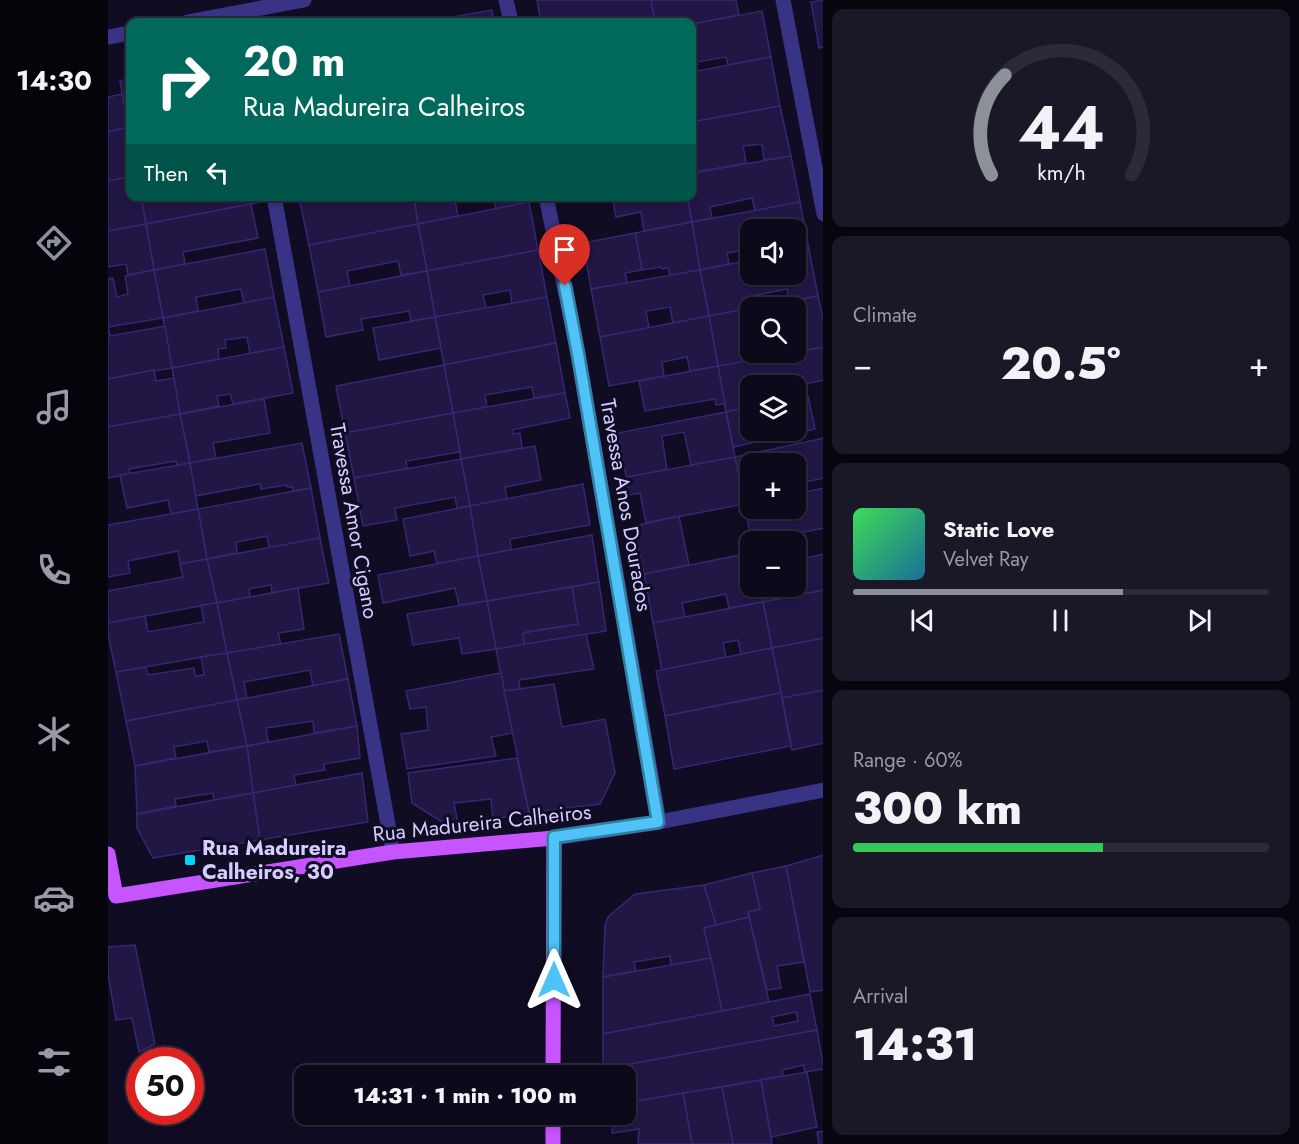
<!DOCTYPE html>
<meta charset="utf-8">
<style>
:root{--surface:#0c091a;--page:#1a1727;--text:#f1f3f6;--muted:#9a9aa2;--line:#2c2a39;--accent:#8c9099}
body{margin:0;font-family:Jost,sans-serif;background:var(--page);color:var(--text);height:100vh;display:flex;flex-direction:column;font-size:22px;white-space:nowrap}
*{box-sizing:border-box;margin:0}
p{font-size:20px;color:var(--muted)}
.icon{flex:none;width:33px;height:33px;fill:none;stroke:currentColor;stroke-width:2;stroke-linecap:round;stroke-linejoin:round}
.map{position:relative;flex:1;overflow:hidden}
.details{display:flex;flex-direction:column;gap:9px;padding:9px;background:#07050e;width:476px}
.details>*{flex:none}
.guide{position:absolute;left:18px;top:18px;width:570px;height:183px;border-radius:12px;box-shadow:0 3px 9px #0003,0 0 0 2px var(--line);background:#00695c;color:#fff;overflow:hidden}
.buttons{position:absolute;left:632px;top:219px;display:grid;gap:12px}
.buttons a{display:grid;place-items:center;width:66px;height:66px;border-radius:12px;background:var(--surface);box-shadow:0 3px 9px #0003,0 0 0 2px var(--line);font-size:30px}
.speed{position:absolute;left:18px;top:1047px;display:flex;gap:12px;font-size:30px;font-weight:700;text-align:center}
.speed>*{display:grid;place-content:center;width:78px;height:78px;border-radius:50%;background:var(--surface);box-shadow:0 3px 9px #0003,0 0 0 2px var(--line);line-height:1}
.speed .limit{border:9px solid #d22;background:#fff;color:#111}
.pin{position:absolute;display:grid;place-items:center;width:51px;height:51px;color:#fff;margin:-62px -26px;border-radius:50% 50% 50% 0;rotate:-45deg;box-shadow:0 0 6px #0007}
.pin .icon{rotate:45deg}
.me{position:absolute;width:66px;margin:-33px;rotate:0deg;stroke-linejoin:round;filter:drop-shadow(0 0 4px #0008)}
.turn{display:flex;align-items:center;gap:21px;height:126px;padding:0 18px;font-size:27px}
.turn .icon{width:78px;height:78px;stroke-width:2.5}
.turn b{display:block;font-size:42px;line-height:51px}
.then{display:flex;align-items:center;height:57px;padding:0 18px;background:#0003;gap:12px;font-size:22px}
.big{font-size:45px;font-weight:800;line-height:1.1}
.details .widget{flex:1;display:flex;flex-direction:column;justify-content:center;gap:9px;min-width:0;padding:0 21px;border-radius:12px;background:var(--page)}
.details .dial{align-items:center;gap:0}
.dial svg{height:156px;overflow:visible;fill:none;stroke:var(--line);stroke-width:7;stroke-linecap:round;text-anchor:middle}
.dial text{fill:var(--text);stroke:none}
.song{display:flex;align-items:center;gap:18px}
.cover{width:72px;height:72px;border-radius:9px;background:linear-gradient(135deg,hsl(130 70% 55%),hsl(200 70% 35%))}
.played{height:6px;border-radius:3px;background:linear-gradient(90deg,var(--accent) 65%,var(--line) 65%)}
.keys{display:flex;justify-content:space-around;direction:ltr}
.heat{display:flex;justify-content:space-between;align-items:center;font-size:33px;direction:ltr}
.charge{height:9px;border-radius:4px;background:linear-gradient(90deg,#34c759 60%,var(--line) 0)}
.trip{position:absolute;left:186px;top:1065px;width:342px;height:60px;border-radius:12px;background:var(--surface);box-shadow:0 3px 9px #0003,0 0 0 2px var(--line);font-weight:800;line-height:60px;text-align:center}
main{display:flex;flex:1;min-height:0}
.menu{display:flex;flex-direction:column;width:108px;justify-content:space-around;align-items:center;background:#05040a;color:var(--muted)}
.menu .icon{width:42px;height:42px}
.menu .on{color:var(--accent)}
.menu b{font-size:27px;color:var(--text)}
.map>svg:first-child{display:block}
</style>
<main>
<nav class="menu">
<b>14:30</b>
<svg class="icon on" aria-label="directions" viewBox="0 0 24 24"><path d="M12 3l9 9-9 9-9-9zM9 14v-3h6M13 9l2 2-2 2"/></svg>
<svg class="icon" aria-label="music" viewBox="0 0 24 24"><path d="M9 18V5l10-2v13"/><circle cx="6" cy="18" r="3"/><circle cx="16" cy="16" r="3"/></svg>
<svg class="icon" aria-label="phone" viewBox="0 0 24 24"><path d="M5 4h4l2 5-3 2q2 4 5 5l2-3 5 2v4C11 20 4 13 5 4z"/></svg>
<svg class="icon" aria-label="climate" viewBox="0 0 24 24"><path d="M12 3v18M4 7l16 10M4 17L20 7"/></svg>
<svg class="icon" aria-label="car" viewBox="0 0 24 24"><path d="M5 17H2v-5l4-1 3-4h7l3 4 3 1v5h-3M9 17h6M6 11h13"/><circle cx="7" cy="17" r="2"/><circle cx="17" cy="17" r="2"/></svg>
<svg class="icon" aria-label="filters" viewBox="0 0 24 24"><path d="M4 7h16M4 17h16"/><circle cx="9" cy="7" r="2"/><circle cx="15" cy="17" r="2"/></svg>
</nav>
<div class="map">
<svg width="716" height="1144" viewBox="0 0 716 1144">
<rect width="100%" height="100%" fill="#100c23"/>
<g fill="#221645" stroke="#382673" stroke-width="1.5" fill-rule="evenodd">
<polygon points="429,0 543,0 547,22 433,22"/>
<polygon points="543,0 628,0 631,15 584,24 584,22 547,22"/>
<polygon points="716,0 716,47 711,48 703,2"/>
<polygon points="384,10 386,22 316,22"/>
<polygon points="654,11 663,57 620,65 618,57 588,62 590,70 584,72 584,24"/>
<polygon points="663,57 672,106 584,122 584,72"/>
<polygon points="22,78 22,127 20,127 12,81"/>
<polygon points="14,94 20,127 0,132 0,97"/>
<polygon points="672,106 683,156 656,160 654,144 635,146 638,163 584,173 584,122"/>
<polygon points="20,127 22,139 22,177 0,181 0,132"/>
<polygon points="683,156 692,202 647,211 644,198 602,207 604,218 584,222 579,196 584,196 584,173"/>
<polygon points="22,177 22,196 33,196 38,224 0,231 0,181"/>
<polygon points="33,196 147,196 149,203 38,224"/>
<polygon points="195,196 306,196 310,224 201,245 191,197"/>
<polygon points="306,196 368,196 347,201 350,216 310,224"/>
<polygon points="385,196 420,196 421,202 388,209"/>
<polygon points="504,196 579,196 584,222 536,231 533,212 508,217"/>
<polygon points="421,202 430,250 319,271 310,224"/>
<polygon points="692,202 701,249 687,252 687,230 642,230 642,249 619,253 621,264 592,270 584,222"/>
<polygon points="143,204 150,238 75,252 77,264 46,270 38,224"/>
<polygon points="584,222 592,270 562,275 560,268 554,269 553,267 534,270 527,233"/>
<polygon points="38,224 46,270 20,275 18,264 0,267 0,231"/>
<polygon points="310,224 319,271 293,275 290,261 239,271 242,286 210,292 201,245"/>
<polygon points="527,233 534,270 517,273 519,283 483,289 475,243"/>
<polygon points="157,249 166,297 136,303 133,289 88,297 90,311 55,318 46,270"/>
<polygon points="701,249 710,296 681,301 679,289 638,297 640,309 601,316 592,270 642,260 642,274 687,274 687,252"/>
<polygon points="430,250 439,297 404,304 402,290 375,295 378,308 327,317 319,271"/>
<polygon points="46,270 55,318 0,327 0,279 5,278 9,297 20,294 17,276"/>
<polygon points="592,270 601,316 565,324 562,307 538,311 541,328 492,337 483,289"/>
<polygon points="319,271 327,317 303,321 301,311 253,319 255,330 218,337 210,292"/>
<polygon points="710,296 716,323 716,347 687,352 687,308 647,308"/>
<polygon points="166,297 176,347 142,354 139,337 117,340 118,348 110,349 111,359 64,368 55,318"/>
<polygon points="439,297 448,343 336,365 327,317"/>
<polygon points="642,308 642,345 636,346 639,362 610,366 601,316"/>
<polygon points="601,316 610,366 582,371 579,357 554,362 556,376 501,386 492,337"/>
<polygon points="327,317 333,348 271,360 265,328"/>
<polygon points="57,326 64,368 0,379 0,327 2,336"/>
<polygon points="448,343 457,393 426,398 424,387 377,395 379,407 345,413 336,365"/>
<polygon points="176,347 185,393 125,404 122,394 109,396 111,406 72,414 64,368"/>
<polygon points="716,347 716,380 687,386 642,386 642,407 618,412 610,366"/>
<polygon points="336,365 345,413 237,433 228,386"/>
<polygon points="610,366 617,404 608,405 607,399 537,411 531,381"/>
<polygon points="46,370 48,381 66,378 72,414 0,427 0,379"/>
<polygon points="457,393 462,418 404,430 405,434 412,433 414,448 353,459 345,413"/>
<polygon points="700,396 707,429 625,447 618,412 642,407 642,430 687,430 687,398"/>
<polygon points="156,399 162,433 105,443 108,458 82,463 72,414"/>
<polygon points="618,412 627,457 583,465 576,432 554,436 559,470 519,477 518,476 510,433"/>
<polygon points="345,413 352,452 298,461 299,469 246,478 237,433"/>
<polygon points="72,414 82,463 69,465 68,461 21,469 21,474 0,478 0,427"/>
<polygon points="716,438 716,478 687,484 687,464 642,464 642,503 636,504 627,457"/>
<polygon points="194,443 203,488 185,491 185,487 179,487 179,485 153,489 152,484 87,496 82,463"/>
<polygon points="427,446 433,480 397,487 399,499 362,506 353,459"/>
<polygon points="627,457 636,504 538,523 532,493 521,495 519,477"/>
<polygon points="353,459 362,506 349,508 347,497 287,508 289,520 255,526 246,478"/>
<polygon points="82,463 90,509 63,514 60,500 19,508 12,475"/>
<polygon points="475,484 482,525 402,539 403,550 370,556 362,506"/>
<polygon points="203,488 212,538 161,548 159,536 128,542 129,553 99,559 90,509"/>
<polygon points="716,488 716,528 666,538 667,542 644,542 636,504 642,503 642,508 687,508 687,494"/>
<polygon points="362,506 370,556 329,564 326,551 302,556 295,519"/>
<polygon points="90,509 99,559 72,564 70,551 20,561 22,573 0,577 0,525"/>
<polygon points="571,516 581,565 536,574 526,526"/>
<polygon points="484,535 491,582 379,601 370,556"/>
<polygon points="212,538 221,583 164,593 163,585 141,589 142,597 109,603 99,559"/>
<polygon points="642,553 642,586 652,586 655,602 621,608 618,594 574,603 577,617 545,623 536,574"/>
<polygon points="716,554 716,590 655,602 652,586 687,586 687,560"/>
<polygon points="370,556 379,601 351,605 347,588 275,603 270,575"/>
<polygon points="99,559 109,603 0,623 0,591 75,577 72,564"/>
<polygon points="491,582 498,631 416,645 415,633 470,624 464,587"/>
<polygon points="464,587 470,624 418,632 415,634 416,645 388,649 379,601"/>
<polygon points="190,588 196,629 170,633 173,644 119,653 109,603"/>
<polygon points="716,590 716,638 664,648 655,602"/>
<polygon points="379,601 388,649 354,654 351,638 305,645 299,614"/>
<polygon points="655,602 664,648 633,654 630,640 615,643 618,657 554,670 545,623"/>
<polygon points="109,603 119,653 8,672 0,635 0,623 37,616 40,632 96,622 93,605"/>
<polygon points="231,634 240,679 205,686 202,670 136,682 139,698 129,700 119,653"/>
<polygon points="478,634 486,669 411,680 412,689 396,691 388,649"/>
<polygon points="716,638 716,690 674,698 664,648"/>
<polygon points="664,648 673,693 557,716 548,671"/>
<polygon points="119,653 129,700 18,721 8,672 38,667 40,675 86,668 87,676 96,675 93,657"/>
<polygon points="393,673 405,733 383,737 388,756 299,769 293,734 320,730 318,707 302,709 298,691"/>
<polygon points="240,679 249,726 206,733 205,721 158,728 160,742 139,746 129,700"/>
<polygon points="446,684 454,727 497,719 507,773 492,804 421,813 396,691"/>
<polygon points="716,690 716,743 684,750 674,698"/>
<polygon points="673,693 683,746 566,769 557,716"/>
<polygon points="129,700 139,746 101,752 99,741 66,747 68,758 27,766 18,721"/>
<polygon points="249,726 252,758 216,764 217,770 186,775 188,786 145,793 139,746"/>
<polygon points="139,746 145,793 106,800 105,793 67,799 68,806 29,814 27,766"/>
<polygon points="409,758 421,813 385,819 383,799 346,803 350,824 339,825 304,803 300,773"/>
<polygon points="254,773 260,822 152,840 145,793"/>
<polygon points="145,793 152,840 45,858 29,828 29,814"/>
<polygon points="716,855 716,990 702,992 678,866"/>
<polygon points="678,866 696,962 669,966 673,988 659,990 640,912 652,909 644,873"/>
<polygon points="644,873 652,909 640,912 641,917 608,925 596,885"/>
<polygon points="596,885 608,925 596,928 603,958 563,965 562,956 526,962 528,971 495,977 497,925 500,917 527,894"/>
<polygon points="641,917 661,1002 614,1011 596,928"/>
<polygon points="27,945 47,1044 31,1052 24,1018 8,1020 0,974 0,947"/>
<polygon points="603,958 614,1011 495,1034 495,977"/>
<path d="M702 994 709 1030 495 1069V1034ZM688 1012 690 1021 666 1026 664 1017Z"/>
<polygon points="709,1030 716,1069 697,1072 696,1065 674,1070 675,1076 518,1103 518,1076 495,1076 495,1069"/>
<polygon points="699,1072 709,1127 663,1137 653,1080"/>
<polygon points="653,1080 664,1144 625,1144 614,1087"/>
<polygon points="614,1087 625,1144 584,1144 575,1093"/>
<polygon points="575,1093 584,1144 530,1144 531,1129 504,1133 506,1114 518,1114 518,1103"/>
<polygon points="716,1131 716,1144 711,1144 709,1132"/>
</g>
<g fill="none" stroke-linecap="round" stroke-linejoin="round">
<g stroke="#393386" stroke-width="15">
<polyline points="398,0 403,22"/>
<polyline points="675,0 716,214"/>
<polyline points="79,22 196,0"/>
<polyline points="0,37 22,33"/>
<polyline points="166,196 285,852"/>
<polyline points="438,196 470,354 551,822"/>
<polyline points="446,838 551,822 716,790"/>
</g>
<g stroke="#c654ff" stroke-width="15">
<polyline points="0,854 8,896 285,852 446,838 445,1076"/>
<polyline points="445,1144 445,1114"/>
</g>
</g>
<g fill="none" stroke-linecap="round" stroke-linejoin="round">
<g stroke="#337fa1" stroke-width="15">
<polyline id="route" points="446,980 446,837 550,822 470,354 457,286"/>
</g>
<use href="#route" stroke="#4fc3f7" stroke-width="10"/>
</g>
<rect fill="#00d5f8" stroke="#100c23" stroke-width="2" x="76" y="854" width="12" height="12" rx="3"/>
<g text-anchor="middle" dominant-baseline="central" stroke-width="6" stroke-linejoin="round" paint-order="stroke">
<g font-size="21" fill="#d5cdff" stroke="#100c23">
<text transform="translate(518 505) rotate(80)">Travessa Anos Dourados</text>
<text transform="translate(246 521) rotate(80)">Travessa Amor Cigano</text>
<text transform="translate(374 823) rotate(-6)">Rua Madureira Calheiros</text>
</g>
<g font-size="21" font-weight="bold" fill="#d5cdff" stroke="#100c23" text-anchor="start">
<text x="94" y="848">Rua Madureira<tspan x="94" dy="24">Calheiros, 30</tspan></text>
</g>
</g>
</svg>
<div class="buttons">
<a><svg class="icon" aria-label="sound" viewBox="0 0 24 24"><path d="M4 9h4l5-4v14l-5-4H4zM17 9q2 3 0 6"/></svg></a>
<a><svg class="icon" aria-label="search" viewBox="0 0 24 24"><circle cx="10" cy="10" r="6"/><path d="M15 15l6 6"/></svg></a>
<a><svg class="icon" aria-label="layers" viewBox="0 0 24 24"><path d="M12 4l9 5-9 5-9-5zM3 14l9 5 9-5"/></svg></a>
<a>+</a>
<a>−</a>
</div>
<div class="speed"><div class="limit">50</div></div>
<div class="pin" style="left:457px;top:286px;background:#d93025"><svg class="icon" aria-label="arrive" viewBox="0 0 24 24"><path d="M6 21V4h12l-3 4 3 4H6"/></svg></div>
<svg class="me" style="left:446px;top:980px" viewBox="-20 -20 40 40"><path d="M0-17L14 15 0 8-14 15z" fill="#4fc3f7" stroke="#fff" stroke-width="4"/></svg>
<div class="trip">14:31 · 1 min · 100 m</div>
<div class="guide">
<div class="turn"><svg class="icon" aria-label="right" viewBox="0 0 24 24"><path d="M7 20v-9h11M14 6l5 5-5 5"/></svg><div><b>20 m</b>Rua Madureira Calheiros</div></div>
<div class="then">Then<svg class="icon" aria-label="left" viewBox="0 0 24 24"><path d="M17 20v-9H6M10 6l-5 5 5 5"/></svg></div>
</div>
</div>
<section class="details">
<div class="widget dial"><svg viewBox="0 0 100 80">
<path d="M14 69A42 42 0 1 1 86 69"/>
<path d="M14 69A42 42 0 0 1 21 18" stroke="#8c9099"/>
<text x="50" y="56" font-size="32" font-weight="700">44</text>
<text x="50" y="72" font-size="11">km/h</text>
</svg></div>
<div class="widget"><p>Climate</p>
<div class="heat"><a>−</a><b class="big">20.5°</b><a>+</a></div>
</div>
<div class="widget">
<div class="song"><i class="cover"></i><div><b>Static Love</b><p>Velvet Ray</p></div></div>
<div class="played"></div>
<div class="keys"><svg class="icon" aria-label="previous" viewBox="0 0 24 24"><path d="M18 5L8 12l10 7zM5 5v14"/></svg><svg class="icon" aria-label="pause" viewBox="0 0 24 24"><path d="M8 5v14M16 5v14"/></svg><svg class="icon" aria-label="next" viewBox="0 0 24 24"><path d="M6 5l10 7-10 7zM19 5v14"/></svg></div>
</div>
<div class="widget"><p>Range · 60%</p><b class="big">300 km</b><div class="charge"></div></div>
<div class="widget"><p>Arrival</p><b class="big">14:31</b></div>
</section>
</main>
